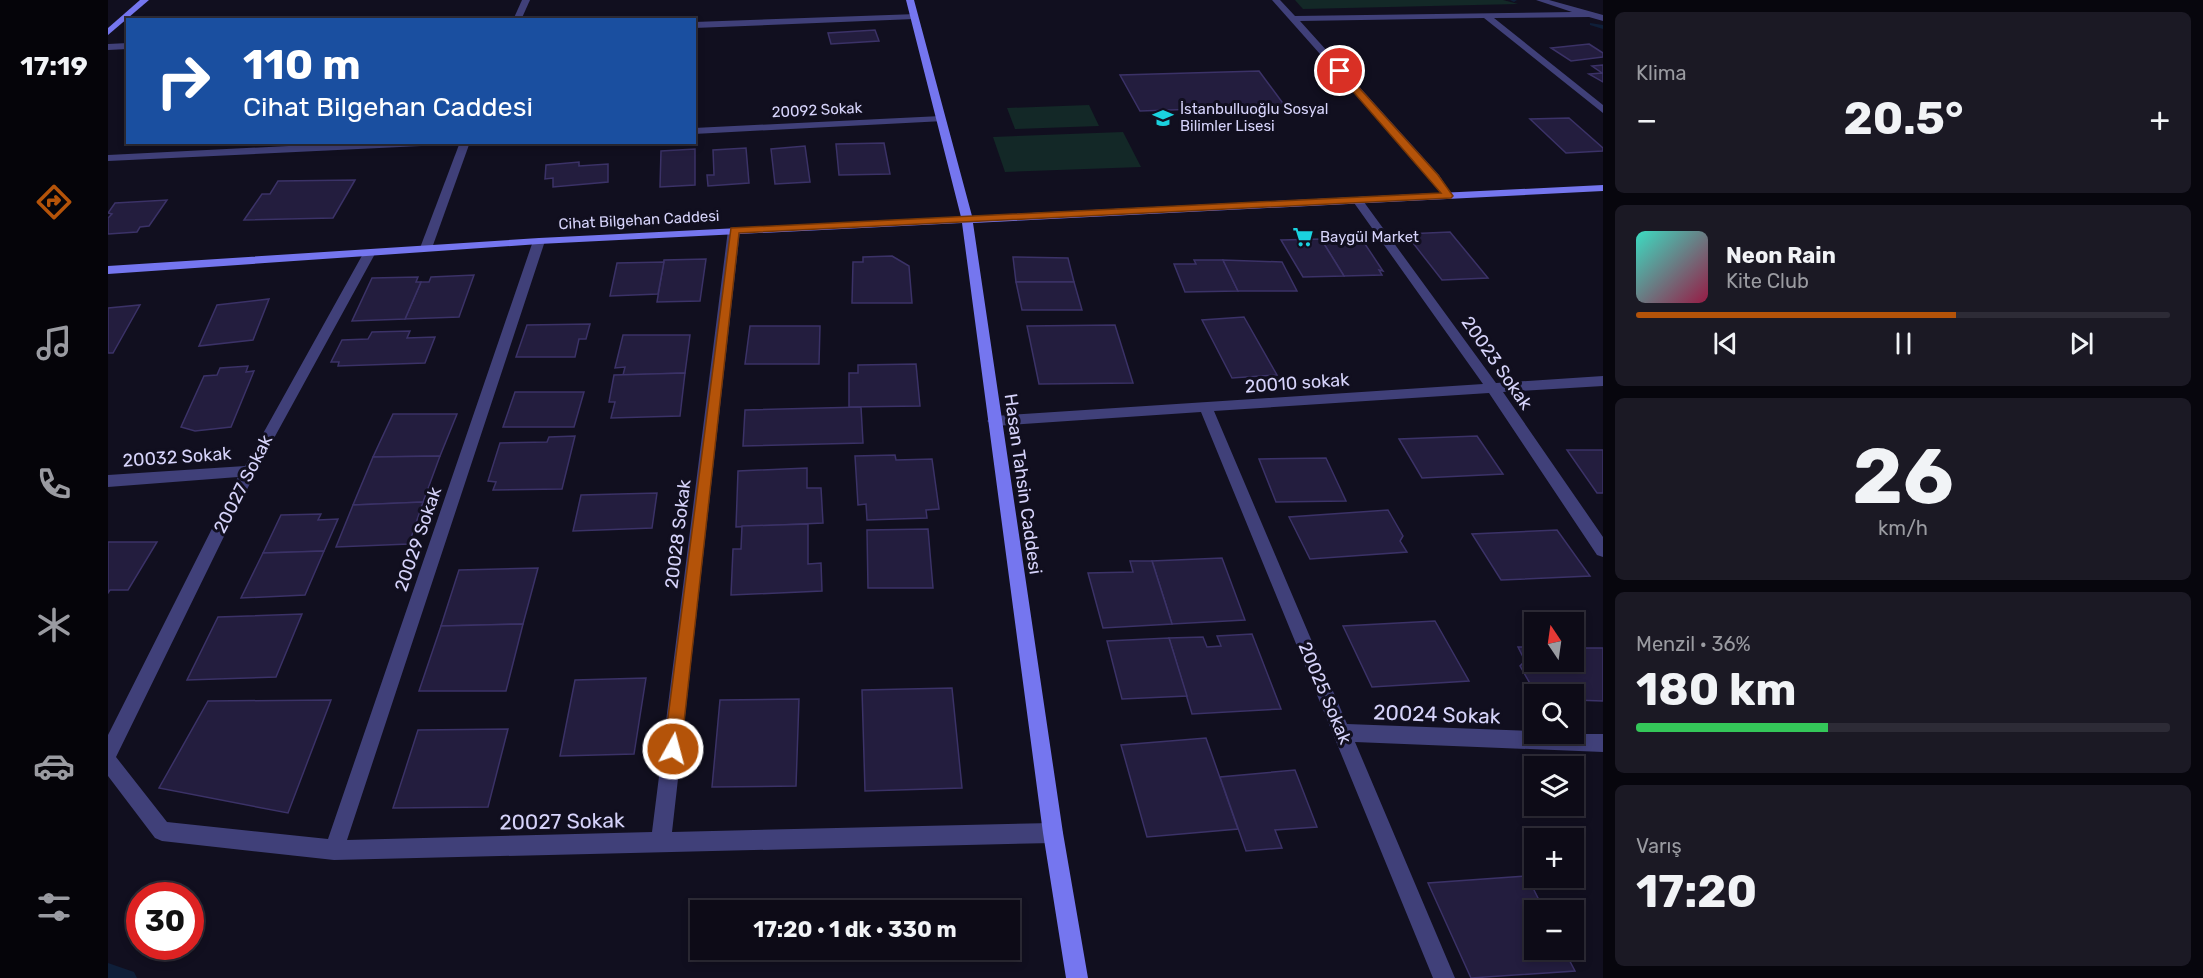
<!DOCTYPE html>
<html lang="tr">
<meta charset="utf-8">
<style>
:root{--surface:#0d0b17;--page:#1b1924;--text:#f1f3f6;--muted:#9a9ba1;--line:#2d2b36;--accent:#b45309}
body{margin:0;font-family:Rubik,sans-serif;background:var(--page);color:var(--text);height:100vh;display:flex;flex-direction:column;font-size:22px;white-space:nowrap}
*{box-sizing:border-box;margin:0}
p{font-size:20px;color:var(--muted)}
.icon{flex:none;width:33px;height:33px;fill:none;stroke:currentColor;stroke-width:2;stroke-linecap:round;stroke-linejoin:round}
.map{position:relative;flex:1;overflow:hidden}
.panel{display:flex;flex-direction:column;gap:12px;padding:12px;background:#07060d;width:600px}
.panel>*{flex:none}
.guide{position:absolute;left:18px;top:18px;width:570px;height:126px;border-radius:0px;box-shadow:0 3px 9px #0003,0 0 0 2px var(--line);background:#1a4fa0;color:#fff;overflow:hidden}
.needle{width:39px;rotate:347deg}
.controls{position:absolute;left:1416px;top:612px;display:grid;gap:12px}
.controls a{display:grid;place-items:center;width:60px;height:60px;border-radius:0px;background:var(--surface);box-shadow:0 3px 9px #0003,0 0 0 2px var(--line);font-size:30px}
.speed{position:absolute;left:18px;top:882px;display:flex;gap:12px;font-size:30px;font-weight:700;text-align:center}
.speed>*{display:grid;place-content:center;width:78px;height:78px;border-radius:50%;background:var(--surface);box-shadow:0 3px 9px #0003,0 0 0 2px var(--line);line-height:1}
.speed .limit{border:9px solid #d22;background:#fff;color:#111}
.pin{position:absolute;display:grid;place-items:center;width:51px;height:51px;color:#fff;margin:-26px;border:3px solid #fff;border-radius:50%;box-shadow:0 2px 6px #0007}
.me{position:absolute;width:66px;margin:-33px;rotate:7deg;stroke-linejoin:round;filter:drop-shadow(0 0 4px #0008)}
.turn{display:flex;align-items:center;gap:21px;height:126px;padding:0 18px;font-size:27px}
.turn .icon{width:78px;height:78px;stroke-width:2.5}
.turn b{display:block;font-size:42px;line-height:51px}
.big{font-size:45px;font-weight:700;line-height:1.1}
.panel .card{flex:1;display:flex;flex-direction:column;justify-content:center;gap:9px;min-width:0;padding:0 21px;border-radius:9px;background:var(--page)}
.panel .dial{align-items:center;gap:0}
.dial b{font-size:78px;line-height:1}
.song{display:flex;align-items:center;gap:18px}
.cover{width:72px;height:72px;border-radius:9px;background:linear-gradient(135deg,hsl(170 70% 55%),hsl(340 70% 35%))}
.played{height:6px;border-radius:3px;background:linear-gradient(90deg,var(--accent) 60%,var(--line) 60%)}
.keys{display:flex;justify-content:space-around;direction:ltr}
.heat{display:flex;justify-content:space-between;align-items:center;font-size:33px;direction:ltr}
.charge{height:9px;border-radius:4px;background:linear-gradient(90deg,#34c759 36%,var(--line) 0)}
.trip{position:absolute;left:582px;top:900px;width:330px;height:60px;border-radius:0px;background:var(--surface);box-shadow:0 3px 9px #0003,0 0 0 2px var(--line);font-weight:700;line-height:60px;text-align:center}
main{display:flex;flex:1;min-height:0}
.menu{display:flex;flex-direction:column;width:108px;justify-content:space-around;align-items:center;background:#050409;color:var(--muted)}
.menu .icon{width:42px;height:42px}
.menu .selected{color:var(--accent)}
.menu b{font-size:27px;color:var(--text)}
.map>svg:first-child{display:block}
</style>
<main>
<nav class="menu">
<b>17:19</b>
<svg class="icon selected" aria-label="directions" viewBox="0 0 24 24"><path d="M12 3l9 9-9 9-9-9zM9 14v-3h6M13 9l2 2-2 2"/></svg>
<svg class="icon" aria-label="music" viewBox="0 0 24 24"><path d="M9 18V5l10-2v13"/><circle cx="6" cy="18" r="3"/><circle cx="16" cy="16" r="3"/></svg>
<svg class="icon" aria-label="phone" viewBox="0 0 24 24"><path d="M5 4h4l2 5-3 2q2 4 5 5l2-3 5 2v4C11 20 4 13 5 4z"/></svg>
<svg class="icon" aria-label="climate" viewBox="0 0 24 24"><path d="M12 3v18M4 7l16 10M4 17L20 7"/></svg>
<svg class="icon" aria-label="car" viewBox="0 0 24 24"><path d="M5 17H2v-5l4-1 3-4h7l3 4 3 1v5h-3M9 17h6M6 11h13"/><circle cx="7" cy="17" r="2"/><circle cx="17" cy="17" r="2"/></svg>
<svg class="icon" aria-label="filters" viewBox="0 0 24 24"><path d="M4 7h16M4 17h16"/><circle cx="9" cy="7" r="2"/><circle cx="15" cy="17" r="2"/></svg>
</nav>
<div class="map">
<svg width="1495" height="978" viewBox="0 0 1495 978">
<rect width="100%" height="100%" fill="#110f1f"/>
<g fill="#132827">
<polygon points="1187,0 1395,0 1410,4 1195,9"/>
<polygon points="981,105 991,126 907,129 899,108"/>
<polygon points="1015,132 1033,167 897,172 885,137"/>
</g>
<g fill="none" stroke-linecap="round" stroke-linejoin="round">
<g fill="#0f1f39" fill-rule="evenodd">
<polygon points="1402,0 1409,0 1406,2"/>
<polygon points="1482,23 1495,25 1495,29 1482,25"/>
<polygon points="0,963 26,972 29,978 0,978"/>
</g>
</g>
<g fill="#231d3e" stroke="#3b3267" stroke-width="1.5">
<polygon points="767,30 771,41 723,44 720,33"/>
<polygon points="1481,44 1495,53 1495,57 1463,61 1443,48"/>
<polygon points="1495,65 1495,82 1481,74 1494,73 1484,66"/>
<polygon points="1151,71 1177,106 1032,111 1012,75"/>
<polygon points="1461,118 1495,148 1495,151 1458,153 1422,119"/>
<polygon points="776,143 782,174 731,175 728,144"/>
<polygon points="697,146 702,182 667,184 663,149"/>
<polygon points="638,148 641,183 600,186 599,175 606,175 605,150"/>
<polygon points="587,149 587,185 552,187 553,151"/>
<polygon points="471,162 471,166 500,164 500,182 445,187 445,178 437,179 438,165"/>
<polygon points="247,180 225,218 136,220 154,194 162,194 170,181"/>
<polygon points="59,200 41,226 32,227 29,232 0,234 0,218 4,214 0,213 7,203"/>
<polygon points="1342,232 1380,278 1334,280 1298,234"/>
<polygon points="1233,238 1253,238 1275,271 1271,270 1274,275 1236,276 1213,239"/>
<polygon points="1213,239 1236,276 1195,277 1173,240"/>
<polygon points="784,256 801,266 804,303 744,303 745,262 755,262 755,257"/>
<polygon points="905,257 960,258 966,282 908,282"/>
<polygon points="598,259 592,301 549,302 556,260"/>
<polygon points="1086,260 1115,260 1130,291 1077,292 1066,264 1088,264"/>
<polygon points="1115,260 1174,262 1189,291 1130,291"/>
<polygon points="556,262 550,294 502,296 509,263"/>
<polygon points="366,275 351,317 297,319 313,282 321,282 323,277"/>
<polygon points="310,277 308,282 313,282 297,319 244,321 264,278"/>
<polygon points="908,282 966,282 974,310 914,310"/>
<polygon points="161,299 145,340 91,346 109,305"/>
<polygon points="32,305 5,353 0,353 0,308"/>
<polygon points="1136,317 1169,375 1124,378 1094,320"/>
<polygon points="482,324 478,339 471,339 467,357 408,357 419,325"/>
<polygon points="1007,325 1025,383 931,384 919,326"/>
<polygon points="642,326 712,326 711,364 637,364"/>
<polygon points="302,331 299,338 327,337 317,363 230,366 231,362 223,362 234,340 260,339 264,332"/>
<polygon points="515,335 582,335 577,373 515,375 517,367 507,368"/>
<polygon points="808,364 812,406 741,407 741,373 750,373 750,365"/>
<polygon points="140,366 138,372 146,371 123,427 87,431 73,427 96,376 109,375 112,368"/>
<polygon points="577,373 572,416 503,418 507,402 501,402 506,375"/>
<polygon points="407,392 476,392 466,427 395,427"/>
<polygon points="753,407 755,443 635,446 637,410"/>
<polygon points="285,414 349,414 332,456 265,457"/>
<polygon points="467,436 454,489 385,490 388,482 380,481 392,443 439,442 441,437"/>
<polygon points="1369,436 1395,474 1314,478 1291,439"/>
<polygon points="1459,450 1495,450 1495,493 1489,493"/>
<polygon points="787,455 788,460 824,459 831,509 818,510 819,518 759,520 758,504 750,505 747,456"/>
<polygon points="332,456 315,502 245,505 265,457"/>
<polygon points="1218,458 1238,501 1168,502 1151,459"/>
<polygon points="699,468 699,488 713,488 715,523 628,527 630,471"/>
<polygon points="549,493 544,528 465,531 473,495"/>
<polygon points="315,502 301,544 228,547 245,505"/>
<polygon points="1280,510 1295,536 1292,541 1299,552 1202,559 1181,517"/>
<polygon points="213,514 210,520 230,519 216,551 155,553 173,515"/>
<polygon points="700,524 700,564 713,563 714,591 623,595 625,549 633,549 634,526"/>
<polygon points="820,529 825,588 760,588 759,530"/>
<polygon points="1449,530 1482,576 1393,580 1364,534"/>
<polygon points="0,542 49,542 20,590 2,590 0,593"/>
<polygon points="216,551 197,595 133,598 155,553"/>
<polygon points="1114,558 1137,620 1064,624 1044,561"/>
<polygon points="1022,561 1044,561 1064,624 995,628 980,573 1025,572"/>
<polygon points="430,568 415,624 333,626 351,570"/>
<polygon points="194,614 168,677 79,680 110,617"/>
<polygon points="1327,621 1361,681 1264,687 1235,626"/>
<polygon points="415,624 398,691 311,691 333,626"/>
<polygon points="1144,634 1173,709 1084,714 1061,638 1095,637 1099,647 1113,646 1109,636"/>
<polygon points="1061,638 1079,696 1014,699 999,641"/>
<polygon points="1410,647 1426,647 1426,662 1466,662 1466,648 1495,648 1495,701 1466,700 1466,694 1428,694 1412,666 1417,661"/>
<polygon points="538,678 526,754 452,756 467,680"/>
<polygon points="844,688 854,788 757,791 754,690"/>
<polygon points="691,699 688,786 604,787 612,700"/>
<polygon points="223,700 180,813 51,788 100,701"/>
<polygon points="400,729 380,807 285,808 310,730"/>
<polygon points="1098,738 1130,829 1039,837 1013,745"/>
<polygon points="1187,770 1209,827 1167,830 1174,848 1138,851 1112,777"/>
<polygon points="1419,876 1436,910 1426,910 1426,950 1456,950 1467,971 1363,978 1320,883"/>
</g>
<g fill="none" stroke-linecap="round" stroke-linejoin="round">
<g fill="#404079" fill-rule="evenodd">
<polygon points="414,0 422,0 413,20 405,20"/>
<polygon points="1164,0 1172,0 1187,16 1464,12 1428,0 1441,0 1495,15 1495,21 1481,17 1386,18 1495,105 1495,113 1376,18 1192,21 1331,175 1345,196 1336,198 1323,179"/>
<polygon points="809,14 809,18 806,19 586,28 586,22"/>
<polygon points="20,43 20,49 0,50 0,44"/>
<polygon points="833,116 836,117 836,121 586,134 586,128"/>
<polygon points="260,142 339,142 334,145 0,161 0,155"/>
<polygon points="352,142 362,142 324,248 322,250 314,250 312,248"/>
<polygon points="1249,197 1253,198 1388,383 1495,376 1495,386 1395,392 1495,537 1495,557 1489,555 1381,393 1106,411 1239,724 1426,731 1426,734 1495,734 1495,752 1247,742 1347,978 1325,978 1093,412 886,426 879,421 886,416 1375,384 1244,200"/>
<polygon points="626,227 632,230 564,832 945,823 952,826 955,833 952,840 945,843 226,860 54,841 47,838 0,776 0,735 130,477 0,487 0,475 137,466 256,252 258,250 266,250 268,252 148,471 8,757 59,822 220,839 425,241 431,238 437,241 239,840 544,832 620,230"/>
</g>
<g fill="#7576ef" fill-rule="evenodd">
<polygon points="32,0 41,0 0,35 0,28"/>
<polygon points="798,0 806,0 864,216 1495,185 1495,191 865,223 955,833 980,978 958,978 935,833 854,223 431,244 0,274 0,266 431,238 853,217"/>
</g>
</g>
<polygon fill="#b45309" stroke="#753606" stroke-width="1.5" points="1229,70 1235,70 1330,175 1345,196 1343,198 631,233 573,749 571,755 565,757 559,755 556,749 623,228 1333,193 1229,73"/>
<defs>
<g id="school-bare" transform="scale(1.62)"><path d="M0-5L7-2L0 1L-7-2ZM-4 1L0 2.5L4 1V4Q0 6-4 4Z" fill="#1ad2df" stroke="#110f1f" stroke-width="2.5" paint-order="stroke"/></g>
<g id="supermarket-bare" transform="scale(1.62)"><path d="M-6-5.5h2.5l.6 2H6L4.5 2H-2.5L-4.4-4H-6ZM-1.5 3.2a1.3 1.3 0 1 0 .1 0ZM3 3.2a1.3 1.3 0 1 0 .1 0Z" fill="#1ad2df" stroke="#110f1f" stroke-width="2.5" paint-order="stroke"/></g>
</defs>
<g fill-rule="evenodd">
<use href="#school-bare" x="1055" y="118"/>
<use href="#supermarket-bare" x="1195" y="237"/>
</g>
<g text-anchor="middle" dominant-baseline="central" stroke-width="6" stroke-linejoin="round" paint-order="stroke">
<g font-size="15" fill="#d6d3fa" stroke="#110f1f" text-anchor="start">
<text x="1072" y="109">İstanbulluoğlu Sosyal<tspan x="1072" dy="17">Bilimler Lisesi</tspan></text>
<text x="1212" y="237">Baygül Market</text>
</g>
<g font-size="15" fill="#d6d3fa" stroke="#110f1f">
<text transform="translate(709 110) rotate(-3)">20092 Sokak</text>
<text transform="translate(531 220) rotate(-3)">Cihat Bilgehan Caddesi</text>
</g>
<g font-size="18" fill="#d6d3fa" stroke="#110f1f">
<text transform="translate(1389 363) rotate(55)">20023 Sokak</text>
<text transform="translate(1189 383) rotate(-4)">20010 sokak</text>
<text transform="translate(69 457) rotate(-4)">20032 Sokak</text>
<text transform="translate(135 484) rotate(-63)">20027 Sokak</text>
<text transform="translate(915 484) rotate(82)">Hasan Tahsin Caddesi</text>
<text transform="translate(570 534) rotate(-83)">20028 Sokak</text>
<text transform="translate(310 539) rotate(-71)">20029 Sokak</text>
<text transform="translate(1217 693) rotate(67)">20025 Sokak</text>
</g>
<g font-size="21" fill="#d6d3fa" stroke="#110f1f">
<text transform="translate(1329 714) rotate(2)">20024 Sokak</text>
<text transform="translate(454 821) rotate(-1)">20027 Sokak</text>
</g>
</g>
</svg>
<div class="controls">
<a><svg class="needle" viewBox="-14 -14 28 28"><path d="M0-13l5 13h-10z" fill="#e53935"/><path d="M0 13l5-13h-10z" fill="#9a9ba1"/></svg></a>
<a><svg class="icon" aria-label="search" viewBox="0 0 24 24"><circle cx="10" cy="10" r="6"/><path d="M15 15l6 6"/></svg></a>
<a><svg class="icon" aria-label="layers" viewBox="0 0 24 24"><path d="M12 4l9 5-9 5-9-5zM3 14l9 5 9-5"/></svg></a>
<a>+</a>
<a>−</a>
</div>
<div class="speed"><div class="limit">30</div></div>
<div class="pin" style="left:1232px;top:71px;background:#d93025"><svg class="icon" aria-label="arrive" viewBox="0 0 24 24"><path d="M6 21V4h12l-3 4 3 4H6"/></svg></div>
<svg class="me" style="left:565px;top:749px" viewBox="-20 -20 40 40"><circle r="17" fill="#b45309" stroke="#fff" stroke-width="3"/><path d="M0-11L8 9 0 5-8 9z" fill="#fff"/></svg>
<div class="trip">17:20 · 1 dk · 330 m</div>
<div class="guide">
<div class="turn"><svg class="icon" aria-label="right" viewBox="0 0 24 24"><path d="M7 20v-9h11M14 6l5 5-5 5"/></svg><div><b>110 m</b>Cihat Bilgehan Caddesi</div></div>
</div>
</div>
<section class="panel">
<div class="card"><p>Klima</p>
<div class="heat"><a>−</a><b class="big">20.5°</b><a>+</a></div>
</div>
<div class="card">
<div class="song"><i class="cover"></i><div><b>Neon Rain</b><p>Kite Club</p></div></div>
<div class="played"></div>
<div class="keys"><svg class="icon" aria-label="previous" viewBox="0 0 24 24"><path d="M18 5L8 12l10 7zM5 5v14"/></svg><svg class="icon" aria-label="pause" viewBox="0 0 24 24"><path d="M8 5v14M16 5v14"/></svg><svg class="icon" aria-label="next" viewBox="0 0 24 24"><path d="M6 5l10 7-10 7zM19 5v14"/></svg></div>
</div>
<div class="card dial"><b>26</b><p>km/h</p></div>
<div class="card"><p>Menzil · 36%</p><b class="big">180 km</b><div class="charge"></div></div>
<div class="card"><p>Varış</p><b class="big">17:20</b></div>
</section>
</main>
